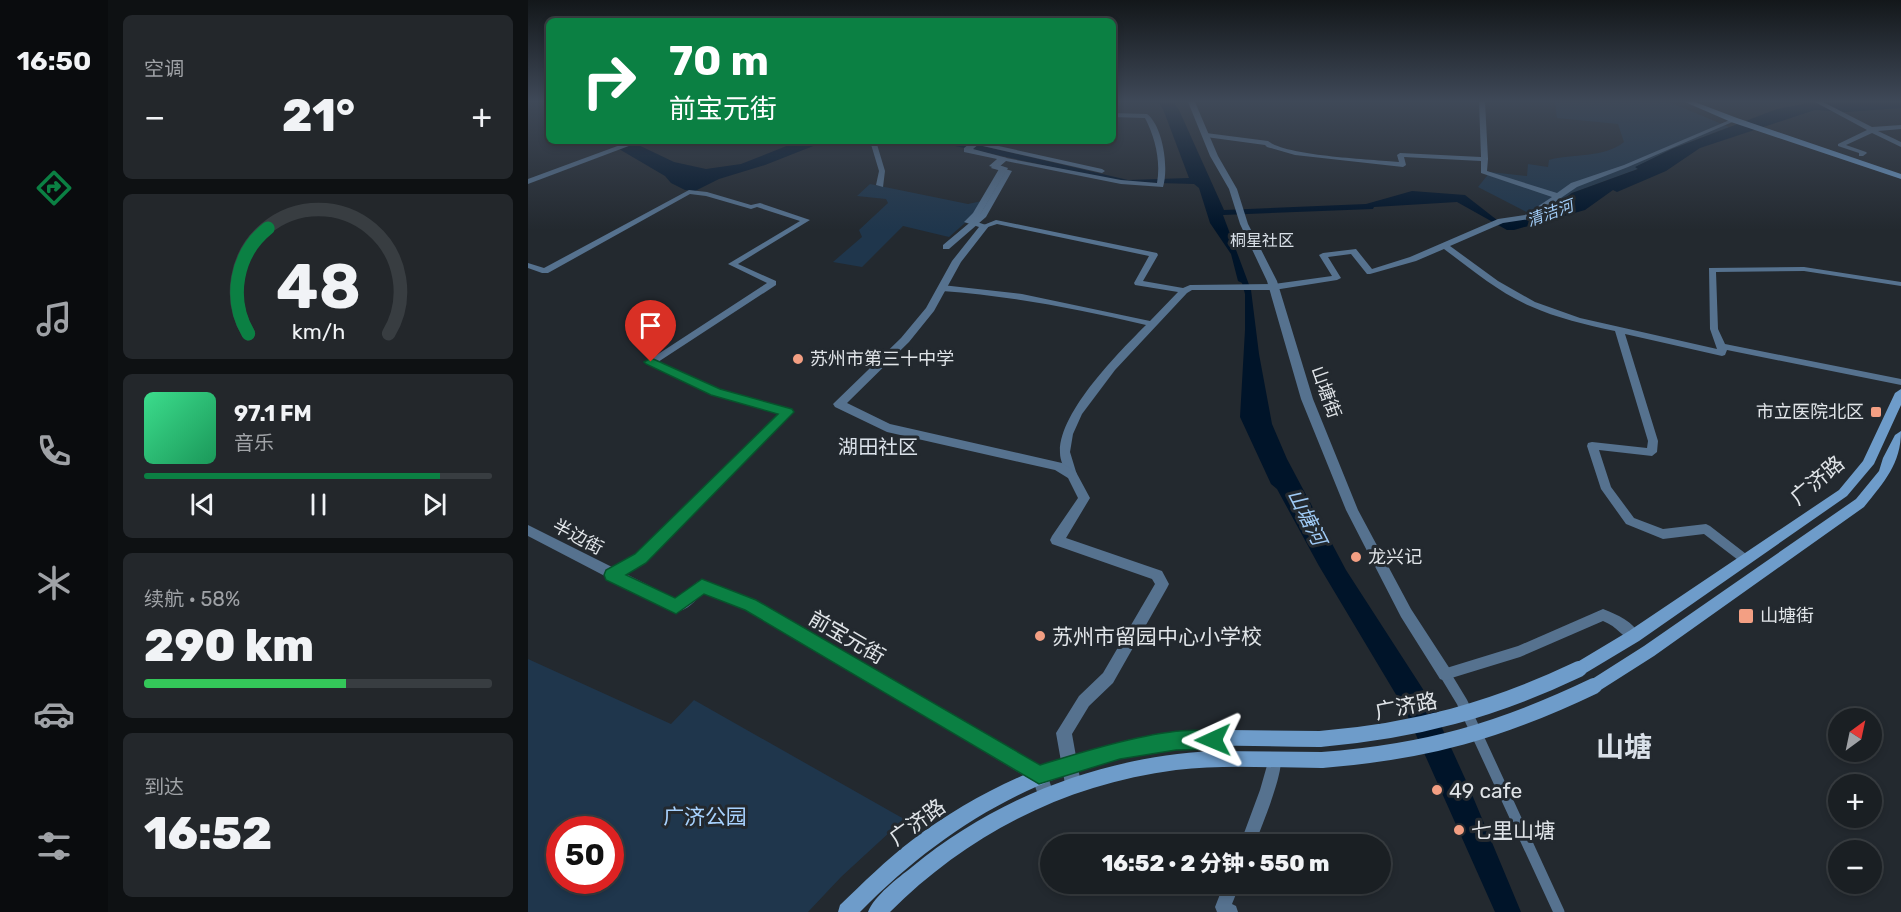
<!DOCTYPE html>
<html lang="zh">
<meta charset="utf-8">
<style>
:root{--surface:#1a1f23;--page:#23272b;--text:#f1f3f6;--muted:#9fa2a6;--line:#383d41;--accent:#0b8043}
body{margin:0;font-family:Rubik,"Noto Sans SC",sans-serif;background:var(--page);color:var(--text);height:100vh;display:flex;flex-direction:column;font-size:22px;white-space:nowrap}
*{box-sizing:border-box;margin:0}
p{font-size:20px;color:var(--muted)}
.icon{flex:none;width:33px;height:33px;fill:none;stroke:currentColor;stroke-width:2;stroke-linecap:round;stroke-linejoin:round}
.map{position:relative;flex:1;overflow:hidden}
.sheet{display:flex;flex-direction:column;gap:15px;padding:15px;background:#0e1113;width:420px}
.sheet>*{flex:none}
.hud{position:absolute;left:18px;top:18px;width:570px;height:126px;border-radius:9px;box-shadow:0 3px 9px #0003,0 0 0 2px var(--line);background:#0b8043;color:#fff;overflow:hidden}
.needle{width:39px;rotate:33deg}
.controls{position:absolute;left:1300px;top:708px;display:grid;gap:12px}
.controls a{display:grid;place-items:center;width:54px;height:54px;border-radius:50%;background:var(--surface);box-shadow:0 3px 9px #0003,0 0 0 2px var(--line);font-size:30px}
.speed{position:absolute;left:18px;top:816px;display:flex;gap:12px;font-size:30px;font-weight:700;text-align:center}
.speed>*{display:grid;place-content:center;width:78px;height:78px;border-radius:50%;background:var(--surface);box-shadow:0 3px 9px #0003,0 0 0 2px var(--line);line-height:1}
.speed .limit{border:9px solid #d22;background:#fff;color:#111}
.pin{position:absolute;display:grid;place-items:center;width:51px;height:51px;color:#fff;margin:-62px -26px;border-radius:50% 50% 50% 0;rotate:-45deg;box-shadow:0 0 6px #0007}
.pin .icon{rotate:45deg}
.me{position:absolute;width:66px;margin:-33px;rotate:269deg;stroke-linejoin:round;filter:drop-shadow(0 0 4px #0008)}
.turn{display:flex;align-items:center;gap:21px;height:126px;padding:0 24px;font-size:27px}
.turn .icon{width:78px;height:78px;stroke-width:2.5}
.turn b{display:block;font-size:42px;line-height:51px}
.big{font-size:45px;font-weight:800;line-height:1.1}
.sheet .tile{flex:1;display:flex;flex-direction:column;justify-content:center;gap:9px;min-width:0;padding:0 21px;border-radius:9px;background:var(--page)}
.sheet .dial{align-items:center;gap:0}
.dial svg{height:156px;overflow:visible;fill:none;stroke:var(--line);stroke-width:7;stroke-linecap:round;text-anchor:middle}
.dial text{fill:var(--text);stroke:none}
.song{display:flex;align-items:center;gap:18px}
.cover{width:72px;height:72px;border-radius:9px;background:linear-gradient(135deg,hsl(150 70% 55%),hsl(150 70% 35%))}
.played{height:6px;border-radius:3px;background:linear-gradient(90deg,var(--accent) 85%,var(--line) 85%)}
.keys{display:flex;justify-content:space-around;direction:ltr}
.heat{display:flex;justify-content:space-between;align-items:center;font-size:33px;direction:ltr}
.charge{height:9px;border-radius:4px;background:linear-gradient(90deg,#34c759 58%,var(--line) 0)}
.trip{position:absolute;left:512px;top:834px;width:351px;height:60px;border-radius:30px;background:var(--surface);box-shadow:0 3px 9px #0003,0 0 0 2px var(--line);font-weight:800;line-height:60px;text-align:center}
main{display:flex;flex:1;min-height:0}
.menu{display:flex;flex-direction:column;width:108px;justify-content:space-around;align-items:center;background:#0a0c0e;color:var(--muted)}
.menu .icon{width:42px;height:42px}
.menu .selected{color:var(--accent)}
.menu b{font-size:27px;color:var(--text)}
.map>svg:first-child{display:block}
</style>
<main>
<nav class="menu">
<b>16:50</b>
<svg class="icon selected" aria-label="directions" viewBox="0 0 24 24"><path d="M12 3l9 9-9 9-9-9zM9 14v-3h6M13 9l2 2-2 2"/></svg>
<svg class="icon" aria-label="music" viewBox="0 0 24 24"><path d="M9 18V5l10-2v13"/><circle cx="6" cy="18" r="3"/><circle cx="16" cy="16" r="3"/></svg>
<svg class="icon" aria-label="phone" viewBox="0 0 24 24"><path d="M5 4h4l2 5-3 2q2 4 5 5l2-3 5 2v4C11 20 4 13 5 4z"/></svg>
<svg class="icon" aria-label="climate" viewBox="0 0 24 24"><path d="M12 3v18M4 7l16 10M4 17L20 7"/></svg>
<svg class="icon" aria-label="car" viewBox="0 0 24 24"><path d="M5 17H2v-5l4-1 3-4h7l3 4 3 1v5h-3M9 17h6M6 11h13"/><circle cx="7" cy="17" r="2"/><circle cx="17" cy="17" r="2"/></svg>
<svg class="icon" aria-label="filters" viewBox="0 0 24 24"><path d="M4 7h16M4 17h16"/><circle cx="9" cy="7" r="2"/><circle cx="15" cy="17" r="2"/></svg>
</nav>
<section class="sheet">
<div class="tile"><p>空调</p>
<div class="heat"><a>−</a><b class="big">21°</b><a>+</a></div>
</div>
<div class="tile dial"><svg viewBox="0 0 100 80">
<path d="M14 69A42 42 0 1 1 86 69"/>
<path d="M14 69A42 42 0 0 1 24 15" stroke="#0b8043"/>
<text x="50" y="56" font-size="32" font-weight="700">48</text>
<text x="50" y="72" font-size="11">km/h</text>
</svg></div>
<div class="tile">
<div class="song"><i class="cover"></i><div><b>97.1 FM</b><p>音乐</p></div></div>
<div class="played"></div>
<div class="keys"><svg class="icon" aria-label="previous" viewBox="0 0 24 24"><path d="M18 5L8 12l10 7zM5 5v14"/></svg><svg class="icon" aria-label="pause" viewBox="0 0 24 24"><path d="M8 5v14M16 5v14"/></svg><svg class="icon" aria-label="next" viewBox="0 0 24 24"><path d="M6 5l10 7-10 7zM19 5v14"/></svg></div>
</div>
<div class="tile"><p>续航 · 58%</p><b class="big">290 km</b><div class="charge"></div></div>
<div class="tile"><p>到达</p><b class="big">16:52</b></div>
</section>
<div class="map">
<svg width="1373" height="912" viewBox="0 0 1373 912">
<rect width="100%" height="100%" fill="#23292f"/>
<g fill="#1f364c" fill-rule="evenodd">
<path d="M1027 102H1141L1201 127 1144 149 1108 167 1110 169 1044 193 1020 211 1006 216 950 187 962 172 999 176 1000 164 1020 167 1021 160C1044 153 1075 159 1096 142L1090 124 1029 118Z"/>
<polygon points="342,184 440,204 454,201 446,215 421,237 375,226 334,267 305,262 334,237 331,230 360,203 358,199 329,196"/>
<path d="M0 659 143 724 166 700 376 819 313 877 280 912H0ZM32 830H82V880H32Z"/>
</g>
<g fill="#001429">
<polygon points="630,102 645,102 651,110 696,210 838,204 884,191 937,195 969,220 1006,216 1020,211 1044,193 1110,169 1107,167 1144,149 1249,109 1286,102 1373,102 1373,108 1318,112 1287,110 1172,148 1138,171 1089,192 1085,190 1057,210 986,230 979,230 929,202 846,207 845,209 695,215 723,290 731,354 744,424 759,459 818,570 900,697 940,785 993,912 967,912 876,708 791,566 749,489 743,484 712,417 717,330 717,294 714,283 710,281 703,254 682,223 671,188 666,184 594,182 404,141 428,141 446,144 600,180 661,178 635,109"/>
<polygon points="85,141 102,141 146,162 178,169 213,164 271,141 298,141 237,165 191,179 167,191 157,190 143,183 137,176 91,149"/>
</g>
<g fill="none" stroke-linecap="round" stroke-linejoin="round">
<polyline stroke="#56728f" stroke-width="11" points="917,674 934,702 1031,912"/>
<g fill="#56728f" fill-rule="evenodd">
<path d="M951 102H957L960 159 959 171 1029 193 1043 183 1096 165 1204 119 1209 120 1100 167 1049 187 1002 219 975 223 922 246 970 281 1007 302 1052 318 1189 349 1182 329 1181 268 1276 267 1373 282V286L1276 271 1188 272 1190 329 1197 344 1373 379V385L1199 350 1197 355 1194 356 1097 334 1130 441 1129 452 1124 456 1071 450 1083 487 1106 518 1135 529 1178 524 1182 526 1222 557 1224 560 1222 563 1218 565 1214 563 1176 534 1135 539 1098 524 1073 489 1059 446 1060 443 1064 442 1119 448 1120 441 1087 331C1058 325 1029 318 1002 306 970 292 943 269 916 249L888 261 842 274H839L823 254 800 257 813 278 809 280 746 290H664L659 293 587 370 554 414 545 434 542 452 549 475 548 478H540L539 475C536 468 532 460 532 453 530 413 591 352 618 325 550 309 483 296 414 291L410 288 414 285 494 294 622 321 650 292 607 285 606 283 621 256 469 224 457 228 453 226 468 220 629 253 630 255 615 281 655 288 662 285 746 284 804 276 791 255 795 253 828 249 844 269 882 257 970 219 997 215 1024 197 953 173V161L876 157 878 165 875 167 767 155 739 147 737 145 678 137 675 135 678 133 740 141C759 156 842 159 871 162L869 155 872 153 953 157Z"/>
<polygon points="1287,102 1295,102 1344,127 1373,125 1373,129 1350,131 1373,142 1373,147 1344,133 1318,145 1338,152 1339,153 1335,156 1331,156 1331,153 1310,146 1310,144 1339,130"/>
<path d="M585 113 619 114C635 126 641 168 635 187L593 184 478 161 471 167 484 171 458 217 421 249H415V245L452 214 477 172 463 168 473 157 593 180 629 183C633 161 627 137 617 118L585 117Z"/>
<polygon points="342,141 348,141 357,171 355,187 348,185 351,171"/>
<polygon points="448,141 574,169 577,171 574,173 446,144 446,142"/>
<polygon points="161,190 179,192 223,205 232,203 282,220 210,264 248,281 248,285 130,362 191,390 264,410 265,412 116,562 84,580 80,579 78,575 80,571 108,556 253,413 185,394 120,364 118,362 239,283 200,264 272,221 229,207 223,209 178,196 162,194 20,273 14,273 0,268 0,263 16,268"/>
<path d="M1075 609C1090 615 1105 621 1112 636L1111 640 1106 642C1094 637 1090 627 1075 621L992 657 917 680 912 678 910 674 912 670 990 646Z"/>
<path d="M747 753 752 755C758 769 733 827 727 844H712L732 790 742 755Z"/>
<polygon points="696,884 712,884 704,904 708,906 710,912 689,912 687,907"/>
</g>
<g fill="#56728f" fill-rule="evenodd">
<polygon points="660,102 667,102 690,156 709,189 720,224 749,281 785,399 830,510 883,609 922,669 925,674 922,679 917,681 912,679 873,617 818,510 773,399 739,281 712,224 701,189 682,156"/>
<polygon points="103,141 114,141 0,184 0,179"/>
<polygon points="445,141 452,143 445,149 479,158 471,165 480,168 452,215 446,221 461,226 433,262 406,311 381,342 319,403 362,424 534,463 548,472 562,498 538,538 634,571 641,584 639,588 585,683 561,706 544,734 553,784 551,790 545,792 539,790 537,784 528,733 551,696 575,673 627,584 624,579 524,544 522,540 524,536 550,498 540,478 527,470 359,432 307,407 305,404 373,338 398,308 424,261 451,227 436,222 445,213 471,169 461,166 469,159 436,152 436,148"/>
<path d="M0 525 148 599 169 582 174 580 228 601 517 769 526 794 524 800 518 802 512 800 505 781 218 609 176 593C167 600 156 615 144 611L0 536Z"/>
</g>
<g fill="#6e9cca" fill-rule="evenodd">
<polygon points="1157,102 1167,102 1209,118 1373,174 1373,179 1203,122"/>
<polygon points="1373,389 1373,405 1346,464 1319,496 1111,641 1056,674 1051,676 1046,674 1043,669 1046,664 1101,631 1311,490 1335,461 1367,393"/>
<path d="M1373 431C1373 464 1356 482 1336 507L1126 656 1071 691 1066 693 1061 691 1058 686 1061 681 1116 646 1328 499 1351 471 1355 458 1367 435Z"/>
<path d="M701 730 792 731 798 733 800 739 798 745 792 747C744 747 694 743 646 749 520 765 420 823 332 912H310L312 905C335 883 358 860 383 841 475 771 586 733 701 730Z"/>
<path d="M684 751 794 752 800 754 802 760 800 766 794 768C745 768 696 764 648 770 538 784 440 834 362 912H340C346 896 370 878 384 867 469 797 574 757 684 751Z"/>
</g>
<g stroke="#6e9cca" stroke-width="16">
<path d="M792 739C887 731 965 710 1051 669"/>
<path d="M794 760C898 752 972 731 1066 686"/>
</g>
</g>
<linearGradient id="sky" x2="0" y2="1"><stop stop-color="#13171a"/><stop offset="0.44" stop-color="#3f4958"/><stop offset="1" stop-color="#3f4958" stop-opacity="0"/></linearGradient>
<rect width="1373" height="230" fill="url(#sky)"/>
<path fill="#0b8043" stroke="#07532c" stroke-width="1.5" d="M123 358 192 389 264 409 266 412 118 563 98 575 147 598 174 579 228 600 512 765C551 753 655 719 691 734L694 740 691 746 685 749 648 750 592 759 511 784 217 610 176 594 148 614 78 580 76 575 78 570 107 554 250 414 183 395 118 364 116 362Z"/>
<g fill="#f39f83" stroke="#23292f" stroke-width="2">
<circle cx="270" cy="359" r="6"/>
<rect x="1342" y="406" width="12" height="12" rx="3"/>
<circle cx="828" cy="557" r="6"/>
<rect x="1210" y="608" width="16" height="16" rx="3"/>
<circle cx="512" cy="636" r="6"/>
<circle cx="909" cy="790" r="6"/>
<circle cx="931" cy="830" r="6"/>
</g>
<g text-anchor="middle" dominant-baseline="central" stroke-width="6" stroke-linejoin="round" paint-order="stroke">
<g font-size="16" font-style="italic" fill="#a0cbf6" stroke="#23292f">
<text transform="translate(1022 213) rotate(-20)">清洁河</text>
</g>
<g font-size="16" fill="#dae1e9" stroke="#23292f">
<text x="734" y="240">桐星社区</text>
</g>
<g font-size="18" fill="#e0e4e8" stroke="#23292f" text-anchor="start">
<text x="282" y="359">苏州市第三十中学</text>
<text x="1336" y="412" text-anchor="end">市立医院北区</text>
<text x="840" y="557">龙兴记</text>
<text x="1232" y="616">山塘街</text>
</g>
<g font-size="18" fill="#e0e4e8" stroke="#23292f">
<text transform="translate(798 392) rotate(70)">山塘街</text>
<text transform="translate(50 537) rotate(28)">半边街</text>
</g>
<g font-size="20" fill="#dae1e9" stroke="#23292f">
<text x="350" y="447">湖田社区</text>
</g>
<g font-size="20" font-style="italic" fill="#a0cbf6" stroke="#23292f">
<text transform="translate(779 517) rotate(63)">山塘河</text>
</g>
<g font-size="21" fill="#e0e4e8" stroke="#23292f">
<text transform="translate(1289 480) rotate(-40)">广济路</text>
<text transform="translate(319 637) rotate(30)">前宝元街</text>
<text transform="translate(878 706) rotate(-11)">广济路</text>
<text transform="translate(389 822) rotate(-36)">广济路</text>
</g>
<g font-size="21" fill="#e0e4e8" stroke="#23292f" text-anchor="start">
<text x="524" y="636">苏州市留园中心小学校</text>
<text x="921" y="790">49 cafe</text>
<text x="943" y="830">七里山塘</text>
</g>
<g font-size="21" fill="#a8d2fe" stroke="#23292f">
<text x="177" y="816">广济公园</text>
</g>
<g font-size="28" font-weight="bold" fill="#dae1e9" stroke="#23292f">
<text x="1096" y="747">山塘</text>
</g>
</g>
</svg>
<div class="controls">
<a><svg class="needle" viewBox="-14 -14 28 28"><path d="M0-13l5 13h-10z" fill="#e53935"/><path d="M0 13l5-13h-10z" fill="#9fa2a6"/></svg></a>
<a>+</a>
<a>−</a>
</div>
<div class="speed"><div class="limit">50</div></div>
<div class="pin" style="left:123px;top:362px;background:#d93025"><svg class="icon" aria-label="arrive" viewBox="0 0 24 24"><path d="M6 21V4h12l-3 4 3 4H6"/></svg></div>
<svg class="me" style="left:685px;top:740px" viewBox="-20 -20 40 40"><path d="M0-17L14 15 0 8-14 15z" fill="#0b8043" stroke="#fff" stroke-width="4"/></svg>
<div class="trip">16:52 · 2 分钟 · 550 m</div>
<div class="hud">
<div class="turn"><svg class="icon" aria-label="right" viewBox="0 0 24 24"><path d="M7 20v-9h11M14 6l5 5-5 5"/></svg><div><b>70 m</b>前宝元街</div></div>
</div>
</div>
</main>
